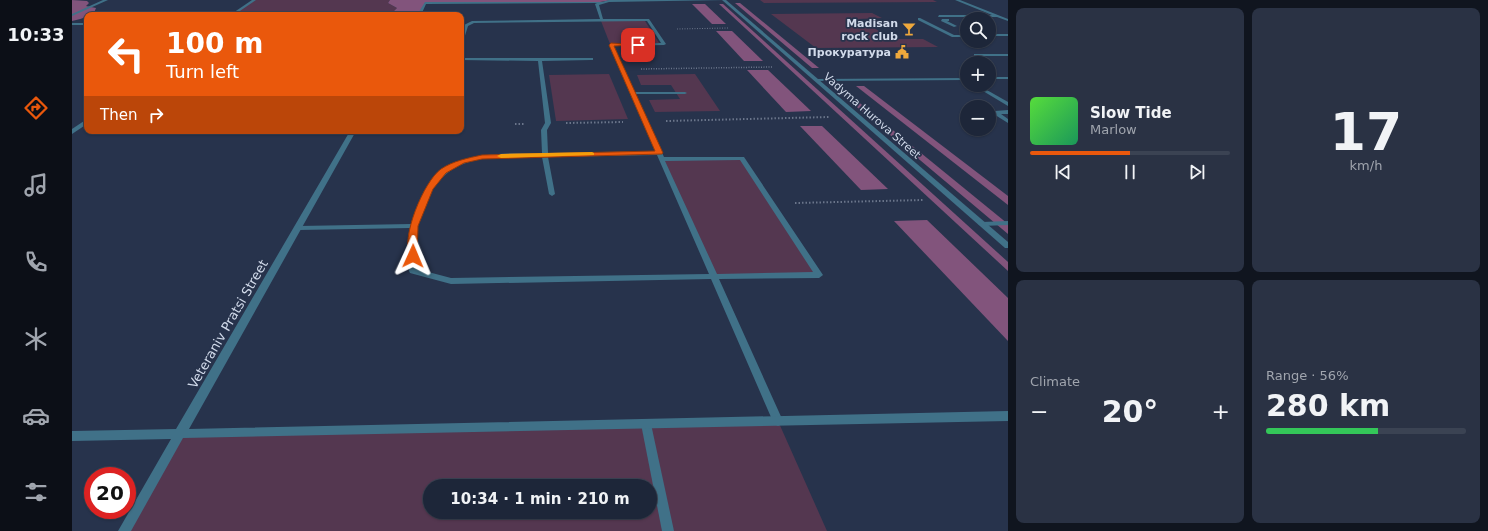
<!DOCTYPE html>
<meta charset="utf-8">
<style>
:root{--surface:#1d2639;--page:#2a3244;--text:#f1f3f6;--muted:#a0a5ae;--line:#3b4353;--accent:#ea580c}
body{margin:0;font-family:"DejaVu Sans",sans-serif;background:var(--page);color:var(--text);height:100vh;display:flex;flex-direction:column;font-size:15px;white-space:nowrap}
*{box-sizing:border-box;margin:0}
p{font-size:13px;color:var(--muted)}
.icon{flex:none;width:22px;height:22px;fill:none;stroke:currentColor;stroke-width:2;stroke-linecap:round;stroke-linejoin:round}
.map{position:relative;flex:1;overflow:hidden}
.side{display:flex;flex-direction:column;gap:8px;padding:8px;background:#10151f;width:480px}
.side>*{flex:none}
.guide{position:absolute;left:12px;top:12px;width:380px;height:122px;border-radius:8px;box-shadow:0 1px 3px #0004,0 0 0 1px var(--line);background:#ea580c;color:#fff;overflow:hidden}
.controls{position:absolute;left:888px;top:12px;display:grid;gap:8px}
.controls a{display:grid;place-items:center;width:36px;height:36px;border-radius:50%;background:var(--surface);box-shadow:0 1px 3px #0004,0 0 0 1px var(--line);font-size:20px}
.speed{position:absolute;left:12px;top:467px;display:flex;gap:8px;font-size:20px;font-weight:700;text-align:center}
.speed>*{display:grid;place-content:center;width:52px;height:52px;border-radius:50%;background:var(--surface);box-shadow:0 1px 3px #0004,0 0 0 1px var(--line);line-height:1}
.speed .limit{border:6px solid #d22;background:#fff;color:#111}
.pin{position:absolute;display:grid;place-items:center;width:34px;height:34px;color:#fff;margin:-17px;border-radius:8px;box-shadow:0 2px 6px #0006}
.me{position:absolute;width:44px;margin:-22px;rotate:1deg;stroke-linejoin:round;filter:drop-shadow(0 0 3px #0008)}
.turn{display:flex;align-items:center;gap:14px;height:84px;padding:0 16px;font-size:18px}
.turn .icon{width:52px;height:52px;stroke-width:2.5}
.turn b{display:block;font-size:28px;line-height:34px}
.then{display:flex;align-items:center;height:38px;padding:0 16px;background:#0003;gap:8px;font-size:15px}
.big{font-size:30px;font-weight:700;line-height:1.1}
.side .tile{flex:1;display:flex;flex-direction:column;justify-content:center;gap:6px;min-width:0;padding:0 14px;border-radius:8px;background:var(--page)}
.side .dial{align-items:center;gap:0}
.dial b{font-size:52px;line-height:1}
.song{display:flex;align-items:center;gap:12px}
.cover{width:48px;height:48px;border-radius:6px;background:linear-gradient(135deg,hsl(110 70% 55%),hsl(150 70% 35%))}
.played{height:4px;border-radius:2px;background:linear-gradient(90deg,var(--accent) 50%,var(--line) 50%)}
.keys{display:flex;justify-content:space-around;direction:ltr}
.heat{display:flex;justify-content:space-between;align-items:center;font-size:22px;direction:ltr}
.charge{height:6px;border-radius:3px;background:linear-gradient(90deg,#34c759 56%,var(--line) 0)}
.side .tiles{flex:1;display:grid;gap:8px;grid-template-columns:repeat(2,1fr)}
.trip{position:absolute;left:351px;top:479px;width:234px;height:40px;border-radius:20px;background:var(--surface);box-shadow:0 1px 3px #0004,0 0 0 1px var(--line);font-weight:700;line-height:40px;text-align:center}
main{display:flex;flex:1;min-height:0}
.menu{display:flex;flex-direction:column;width:72px;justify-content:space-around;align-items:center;background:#0c0f17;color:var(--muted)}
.menu .icon{width:28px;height:28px}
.menu .current{color:var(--accent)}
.menu b{font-size:18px;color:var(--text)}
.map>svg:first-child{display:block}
</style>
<main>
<nav class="menu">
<b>10:33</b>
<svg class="icon current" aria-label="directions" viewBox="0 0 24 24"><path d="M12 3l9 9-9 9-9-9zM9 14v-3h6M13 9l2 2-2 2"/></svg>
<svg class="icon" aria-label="music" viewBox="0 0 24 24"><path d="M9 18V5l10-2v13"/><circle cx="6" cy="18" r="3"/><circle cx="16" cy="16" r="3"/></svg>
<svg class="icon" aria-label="phone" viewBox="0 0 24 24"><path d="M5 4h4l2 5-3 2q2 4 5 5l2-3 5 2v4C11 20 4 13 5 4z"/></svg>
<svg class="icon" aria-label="climate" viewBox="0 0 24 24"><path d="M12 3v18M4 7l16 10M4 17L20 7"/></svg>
<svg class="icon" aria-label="car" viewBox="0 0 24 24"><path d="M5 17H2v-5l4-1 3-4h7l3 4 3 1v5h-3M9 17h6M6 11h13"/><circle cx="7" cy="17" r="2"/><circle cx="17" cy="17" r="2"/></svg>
<svg class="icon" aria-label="filters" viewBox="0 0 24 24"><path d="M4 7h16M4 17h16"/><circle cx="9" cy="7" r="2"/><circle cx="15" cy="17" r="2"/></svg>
</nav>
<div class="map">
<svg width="936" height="531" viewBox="0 0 936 531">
<rect width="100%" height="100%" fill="#27334c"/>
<g fill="#543750" fill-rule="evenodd">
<polygon points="182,0 318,0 316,3 325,8 320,14 323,15 160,15"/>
<polygon points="688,0 861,0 865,2 692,3"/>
<polygon points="800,13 810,18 786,19 821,39 851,39 866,47 744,48 699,14"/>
<polygon points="529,21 573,21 587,43 538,44"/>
<polygon points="537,74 556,119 484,121 477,75"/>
<polygon points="623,74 648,111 583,112 577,100 608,99 599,85 569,85 565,75"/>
<polygon points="670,158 747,275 643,277 590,159"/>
<path d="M706 421 755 531H52L107 433ZM358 486H578V512H358Z"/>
</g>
<g fill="#82547c">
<path d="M0 0 15 1 17 3 14 6 24 8 22 13C15 17 9 19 0 21Z"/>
<polygon points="318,0 600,0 540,0 528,2 353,3 347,15 319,14 325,8 316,3"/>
<polygon points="663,3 668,3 747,68 740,68"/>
<polygon points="620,4 633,4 654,24 640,24"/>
<polygon points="647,4 651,4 936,262 936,271"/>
<polygon points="644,31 660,31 691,61 672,61"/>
<polygon points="675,70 696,70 739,111 714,112"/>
<polygon points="784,86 792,86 936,196 936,205"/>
<polygon points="761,87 768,87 936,224 936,234"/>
<polygon points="728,126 750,126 816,189 789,190"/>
<polygon points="855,220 936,298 936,341 822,221"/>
</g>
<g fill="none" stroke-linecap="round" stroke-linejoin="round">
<polyline stroke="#6a758a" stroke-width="1" stroke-dasharray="1 1.5" stroke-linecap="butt" points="605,29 656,28"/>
<polyline stroke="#6a758a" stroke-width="1.5" stroke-dasharray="1 1.5" stroke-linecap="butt" points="569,69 700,67"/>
<g stroke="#6a758a" stroke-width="2" stroke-dasharray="1.5 2" stroke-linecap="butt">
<polyline points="594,121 757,117"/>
<polyline points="494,123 551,122"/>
<polyline points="443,124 453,124"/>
<polyline points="723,203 852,200"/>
</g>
<g fill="#407188" fill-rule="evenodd">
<polygon points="31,0 36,0 0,16 0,14"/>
<path d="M537 0H655L537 2 527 5 531 19H577L594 44 592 45 542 46 562 92H613L615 93 613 94H563L592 157H672L751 275 747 278 647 279 711 421 710 424 706 426 702 424 639 279 379 284 338 273 337 271 338 228 227 230 223 228 227 226 339 224C344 213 347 200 353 190 377 149 429 154 470 153L469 130 473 123 466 61 389 60V58H521V60H519L470 61 479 123 475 130 476 153 583 151 537 45 539 44 589 43 575 21 402 23 396 26 391 42 389 43V35L392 25 400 21 528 19 523 4 525 3 354 4 349 15H345L353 2H530ZM585 155 637 274 379 278 345 269C345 256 343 239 346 226 347 220 351 212 353 206 373 151 422 157 470 157L477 194 480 196 483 194 476 157ZM668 160 741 272 645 274 593 161Z"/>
<polygon points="883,0 888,0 936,19 936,21 925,17 866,17 867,15 920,15"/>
<polygon points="846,18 848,18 882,35 895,35 895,37 880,37 846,20"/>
<polygon points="870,19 877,19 877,21 875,21 885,26 882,27 869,21"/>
<rect x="0" y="23" width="15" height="2"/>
<rect x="917" y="34" width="19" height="2"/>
<polygon points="903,54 936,54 936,56 902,56 902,54"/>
<rect x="917" y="77" width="19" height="2"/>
<polygon points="895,78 895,80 744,81 742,80 744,79"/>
<polygon points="901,85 906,85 936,102 936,106"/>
<polygon points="936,110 936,114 929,114 936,119 936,123 920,113 923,111"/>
<polygon points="936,221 936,225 910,226 906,224 910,222"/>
<polygon points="574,419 578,421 579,424 602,531 590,531 569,424 570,421"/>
</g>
<g fill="#407188" fill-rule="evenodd">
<polygon points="180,0 184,0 162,15 158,15"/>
<polygon points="15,119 15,124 0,134 0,129"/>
<polygon points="278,131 284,131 117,429 936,411 936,421 111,438 59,531 46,531 99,439 0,441 0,431 104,429"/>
</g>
<polygon fill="#407188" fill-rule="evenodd" points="650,0 654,0 936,242 936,248 933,248"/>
</g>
<path fill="#ea580c" stroke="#983908" d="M539 43 568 45 542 46 591 153 590 154 410 159 392 163 374 173 361 189 346 226 345 256 344 258H338C328 238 352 181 369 169 381 161 396 158 410 155L583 151 537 45Z"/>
<polygon fill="#f59e0b" points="520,152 522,153 522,155 429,158 425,156 429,154"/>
<defs>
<g id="bar-bare" transform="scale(1.08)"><path d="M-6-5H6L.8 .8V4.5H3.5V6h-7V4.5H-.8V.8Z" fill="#eea83c" stroke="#27334c" stroke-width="2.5" paint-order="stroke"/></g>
<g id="civic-bare" transform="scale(1.08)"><path d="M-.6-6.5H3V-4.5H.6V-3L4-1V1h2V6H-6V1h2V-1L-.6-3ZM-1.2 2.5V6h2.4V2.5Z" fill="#eea83c" stroke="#27334c" stroke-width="2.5" paint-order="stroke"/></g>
</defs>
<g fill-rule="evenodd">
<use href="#bar-bare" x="837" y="29"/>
<use href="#civic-bare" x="830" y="52"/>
</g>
<g text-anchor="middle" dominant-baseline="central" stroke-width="3.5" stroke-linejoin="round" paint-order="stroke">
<g font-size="11" font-weight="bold" fill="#d1daea" stroke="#27334c" text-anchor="end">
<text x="826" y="23">Madisan<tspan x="826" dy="13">rock club</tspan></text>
<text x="819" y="52">Прокуратура</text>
</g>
<g font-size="11" fill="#d1daea" stroke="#27334c">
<text transform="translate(800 116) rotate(41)">Vadyma Hurova Street</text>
</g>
<g font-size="13" fill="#d1daea" stroke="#27334c">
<text transform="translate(156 324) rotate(-60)">Veteraniv Pratsi Street</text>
</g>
</g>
</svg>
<div class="controls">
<a><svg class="icon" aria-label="search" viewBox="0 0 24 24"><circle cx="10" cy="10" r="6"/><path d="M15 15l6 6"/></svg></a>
<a>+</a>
<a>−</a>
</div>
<div class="speed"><div class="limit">20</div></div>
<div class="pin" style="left:566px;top:45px;background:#d93025"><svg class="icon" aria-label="arrive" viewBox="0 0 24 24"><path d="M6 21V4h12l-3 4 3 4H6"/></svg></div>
<svg class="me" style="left:341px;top:256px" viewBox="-20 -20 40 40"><path d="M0-17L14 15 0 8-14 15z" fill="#ea580c" stroke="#fff" stroke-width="4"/></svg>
<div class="trip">10:34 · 1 min · 210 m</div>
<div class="guide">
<div class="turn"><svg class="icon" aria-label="left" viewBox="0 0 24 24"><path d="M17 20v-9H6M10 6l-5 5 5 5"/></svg><div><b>100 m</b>Turn left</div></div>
<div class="then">Then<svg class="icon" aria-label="right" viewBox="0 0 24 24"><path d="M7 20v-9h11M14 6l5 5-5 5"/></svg></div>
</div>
</div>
<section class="side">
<div class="tiles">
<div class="tile">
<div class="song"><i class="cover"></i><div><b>Slow Tide</b><p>Marlow</p></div></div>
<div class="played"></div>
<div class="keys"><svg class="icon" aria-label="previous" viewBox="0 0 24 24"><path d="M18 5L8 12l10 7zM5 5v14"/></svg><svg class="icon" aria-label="pause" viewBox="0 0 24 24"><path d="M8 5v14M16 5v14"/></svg><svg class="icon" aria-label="next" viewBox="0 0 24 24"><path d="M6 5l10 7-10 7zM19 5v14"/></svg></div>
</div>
<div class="tile dial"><b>17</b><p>km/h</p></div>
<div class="tile"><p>Climate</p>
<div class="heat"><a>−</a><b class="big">20°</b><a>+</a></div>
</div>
<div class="tile"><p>Range · 56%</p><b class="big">280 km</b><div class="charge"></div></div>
</div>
</section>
</main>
